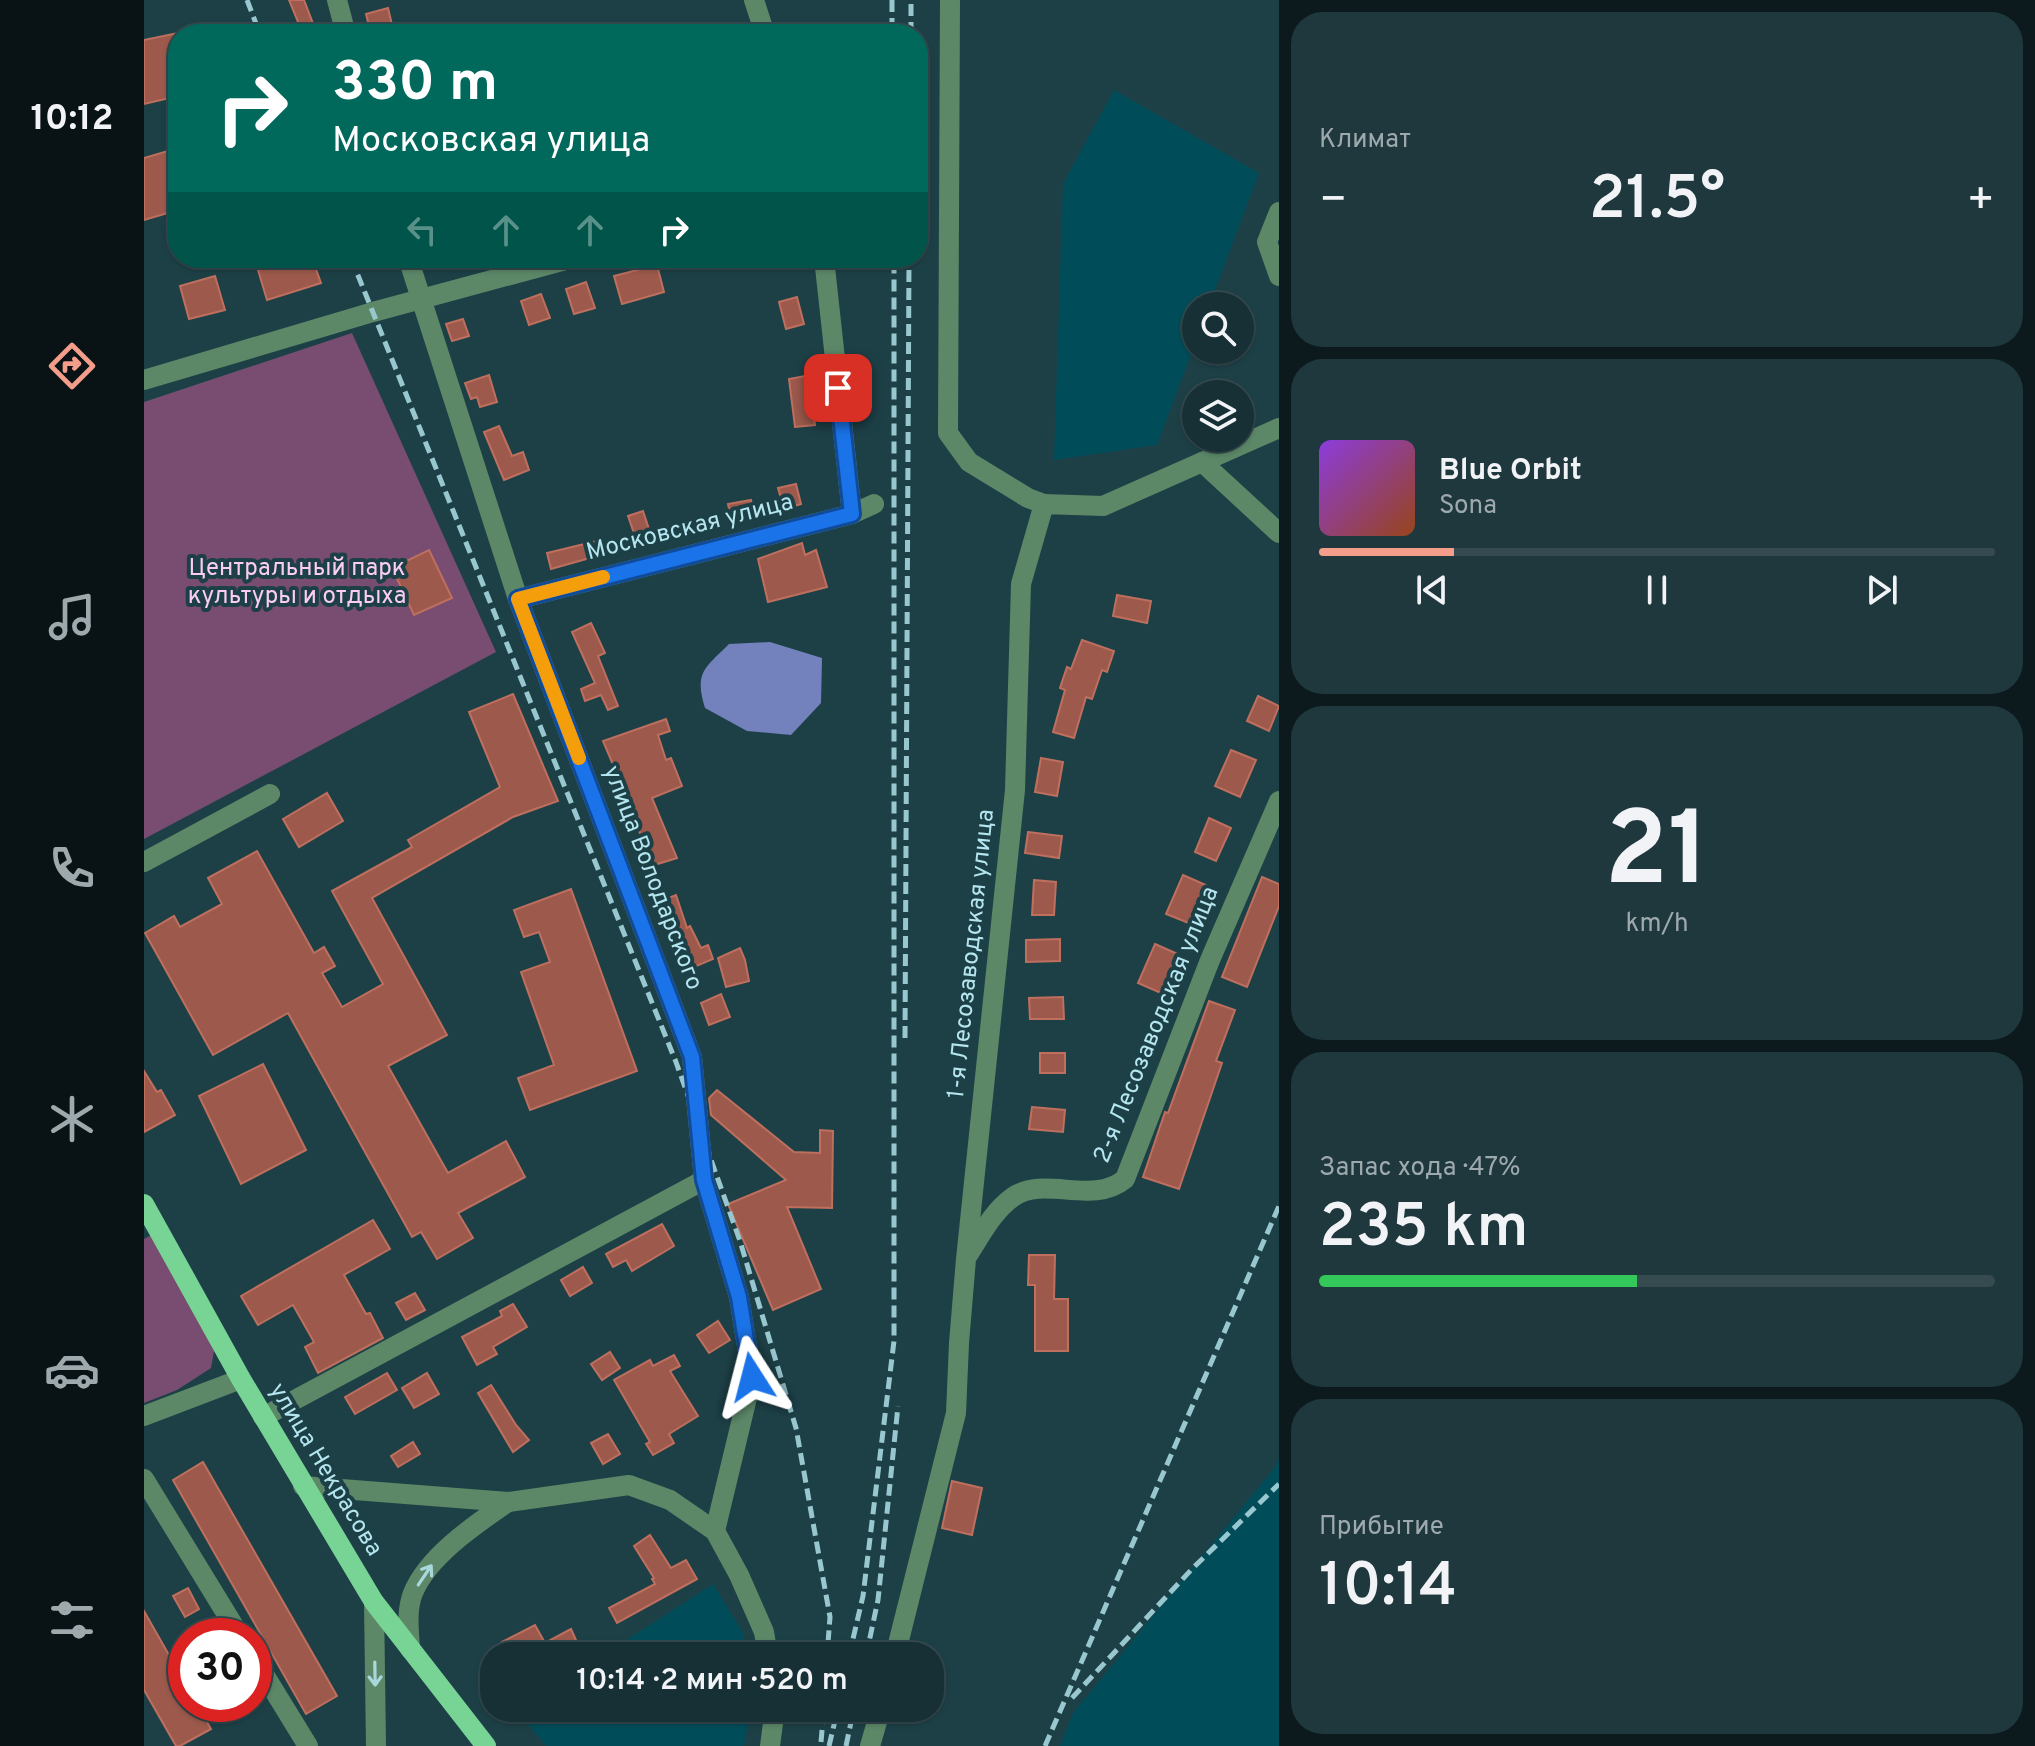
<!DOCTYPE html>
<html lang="ru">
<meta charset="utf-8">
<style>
:root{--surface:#163035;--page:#1f383d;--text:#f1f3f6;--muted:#9ea9ad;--line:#354b50;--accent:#f49d8b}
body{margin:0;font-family:Overpass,sans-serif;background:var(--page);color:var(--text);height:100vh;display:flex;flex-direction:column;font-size:30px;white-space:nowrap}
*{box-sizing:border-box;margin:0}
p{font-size:26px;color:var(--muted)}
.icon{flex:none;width:44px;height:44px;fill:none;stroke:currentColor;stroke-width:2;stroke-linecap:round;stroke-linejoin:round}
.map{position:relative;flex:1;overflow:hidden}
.side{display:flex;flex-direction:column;gap:12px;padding:12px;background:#0c1a1d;width:756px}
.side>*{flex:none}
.top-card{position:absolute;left:24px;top:24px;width:760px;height:244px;border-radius:32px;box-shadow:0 2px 6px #0004,0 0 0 2px var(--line);background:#00695c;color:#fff;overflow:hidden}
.controls{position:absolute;left:1038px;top:292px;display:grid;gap:16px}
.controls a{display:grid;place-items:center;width:72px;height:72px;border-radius:50%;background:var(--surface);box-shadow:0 2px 6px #0004,0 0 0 2px var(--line);font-size:40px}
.speed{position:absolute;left:24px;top:1618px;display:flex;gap:16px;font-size:40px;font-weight:700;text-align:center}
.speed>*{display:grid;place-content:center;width:104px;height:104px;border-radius:50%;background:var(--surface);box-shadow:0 2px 6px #0004,0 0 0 2px var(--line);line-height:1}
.speed .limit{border:12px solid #d22;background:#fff;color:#111}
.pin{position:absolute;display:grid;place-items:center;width:68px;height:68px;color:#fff;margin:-34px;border-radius:16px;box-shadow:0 4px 12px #0006}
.me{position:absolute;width:88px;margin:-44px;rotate:351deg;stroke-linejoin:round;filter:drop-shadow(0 0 6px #0008)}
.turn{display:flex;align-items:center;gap:28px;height:168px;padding:0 32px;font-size:36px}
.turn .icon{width:104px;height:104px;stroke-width:2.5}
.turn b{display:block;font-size:56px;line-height:68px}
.lanes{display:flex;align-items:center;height:76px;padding:0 32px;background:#0003;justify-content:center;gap:40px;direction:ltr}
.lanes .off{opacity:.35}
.big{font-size:60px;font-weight:600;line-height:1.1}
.side .widget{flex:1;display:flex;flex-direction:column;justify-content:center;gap:12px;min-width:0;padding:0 28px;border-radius:32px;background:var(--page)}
.side .dial{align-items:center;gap:0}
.dial b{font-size:104px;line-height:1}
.song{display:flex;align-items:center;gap:24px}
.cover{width:96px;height:96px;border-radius:12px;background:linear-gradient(135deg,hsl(270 70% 55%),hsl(20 70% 35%))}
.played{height:8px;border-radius:4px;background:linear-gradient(90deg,var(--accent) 20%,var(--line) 20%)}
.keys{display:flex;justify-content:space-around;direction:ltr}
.heat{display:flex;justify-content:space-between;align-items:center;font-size:44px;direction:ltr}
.charge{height:12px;border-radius:6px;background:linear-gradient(90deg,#34c759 47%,var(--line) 0)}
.trip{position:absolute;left:336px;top:1642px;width:464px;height:80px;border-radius:32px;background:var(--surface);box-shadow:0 2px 6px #0004,0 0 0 2px var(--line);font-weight:600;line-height:80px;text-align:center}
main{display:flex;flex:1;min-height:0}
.tabs{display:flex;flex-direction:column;width:144px;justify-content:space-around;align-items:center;background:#091315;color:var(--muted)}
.tabs .icon{width:56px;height:56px}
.tabs .active{color:var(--accent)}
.tabs b{font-size:36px;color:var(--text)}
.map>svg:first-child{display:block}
</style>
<main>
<nav class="tabs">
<b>10:12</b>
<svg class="icon active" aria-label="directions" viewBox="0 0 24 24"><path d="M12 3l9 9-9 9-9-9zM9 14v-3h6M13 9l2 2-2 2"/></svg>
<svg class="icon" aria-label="music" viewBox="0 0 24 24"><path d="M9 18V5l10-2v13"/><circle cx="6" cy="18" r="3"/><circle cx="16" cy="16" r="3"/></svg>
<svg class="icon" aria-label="phone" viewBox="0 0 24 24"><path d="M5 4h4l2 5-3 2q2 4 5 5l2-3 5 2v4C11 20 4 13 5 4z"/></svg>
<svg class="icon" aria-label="climate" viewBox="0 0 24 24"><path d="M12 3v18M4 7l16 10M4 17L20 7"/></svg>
<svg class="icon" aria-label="car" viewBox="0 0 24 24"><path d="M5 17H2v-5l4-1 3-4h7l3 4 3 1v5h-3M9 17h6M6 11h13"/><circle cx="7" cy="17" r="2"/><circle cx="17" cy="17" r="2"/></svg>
<svg class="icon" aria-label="filters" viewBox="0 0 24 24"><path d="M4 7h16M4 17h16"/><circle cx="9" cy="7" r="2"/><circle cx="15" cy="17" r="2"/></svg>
</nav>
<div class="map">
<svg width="1135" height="1746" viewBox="0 0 1135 1746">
<rect width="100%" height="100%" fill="#1d4047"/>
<g fill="#004d59">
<polygon points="970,90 1115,173 1065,306 1052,306 1052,341 1013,445 910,460 919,184"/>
<polygon points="1135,1458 1135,1746 916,1746 929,1713 1132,1466"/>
<polygon points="569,1584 599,1633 603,1656 458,1656"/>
<polygon points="377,1708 607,1708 600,1746 402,1746 373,1711"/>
</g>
<g fill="#784d71">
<polygon points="208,333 352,652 0,839 0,402"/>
<polygon points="13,1232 70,1351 67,1368 33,1390 0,1403 0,1239"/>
</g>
<path fill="#7382bd" d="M626 642 678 658 677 703 647 735 603 731 561 708C550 672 561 668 585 644Z"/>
<g fill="#9d5a4c" stroke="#be6f5e" stroke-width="2">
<polygon points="145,0 160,0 173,34 159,34"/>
<polygon points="244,8 249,29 227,34 222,14"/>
<polygon points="34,33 34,96 0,104 0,40"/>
<polygon points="34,148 34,210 0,220 0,158"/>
<polygon points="153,258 168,258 177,283 123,300 114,270"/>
<polygon points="513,265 520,292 478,304 470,276"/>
<polygon points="71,276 81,310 45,319 36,286"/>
<polygon points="442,282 451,308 430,314 422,289"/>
<polygon points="397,294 406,318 385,325 377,301"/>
<polygon points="653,297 660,324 642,329 635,302"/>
<polygon points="319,319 325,336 308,341 302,324"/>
<polygon points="672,374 675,389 667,391 671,425 651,427 645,379"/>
<polygon points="345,375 353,402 336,407 333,397 327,399 321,383"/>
<polygon points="355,426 368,456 379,452 385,470 360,480 340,432"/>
<polygon points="652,484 657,504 640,509 634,488"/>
<polygon points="607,500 611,519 588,523 584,504"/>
<polygon points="499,511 509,541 494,545 484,516"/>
<polygon points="457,540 460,554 407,569 403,553"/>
<polygon points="658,543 661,555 672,550 683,587 624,602 614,559"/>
<polygon points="285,550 308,598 270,615 248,568"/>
<polygon points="973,595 1007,601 1003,623 969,616"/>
<polygon points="447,623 461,653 454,656 474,706 464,710 457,695 441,701 437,689 451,683 428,632"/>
<polygon points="938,640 970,651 963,672 958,670 948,699 942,697 930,738 909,732 921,690 916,688 923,667 927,669"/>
<polygon points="369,694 414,801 369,817 228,898 303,1035 244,1066 304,1173 362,1141 381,1177 314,1213 329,1238 293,1259 277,1232 268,1237 144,1013 69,1055 1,933 30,916 36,927 78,904 64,878 113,851 170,953 180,947 191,966 178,973 198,1007 239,984 188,891 268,847 264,840 356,787 325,712"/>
<polygon points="1114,696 1135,706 1125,731 1103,721"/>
<polygon points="522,719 526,731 514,735 522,760 527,758 538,786 508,798 533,858 507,866 487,807 459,741"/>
<polygon points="1087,750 1112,760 1096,797 1071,786"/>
<polygon points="897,758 919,762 913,796 891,792"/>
<polygon points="183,793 199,821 155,847 139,819"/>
<polygon points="1065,818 1087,828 1072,861 1051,852"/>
<polygon points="884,832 918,836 915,858 881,853"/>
<polygon points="1039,875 1064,886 1047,924 1022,914"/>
<polygon points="1118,877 1135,884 1135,906 1103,987 1078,977"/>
<polygon points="890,880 912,882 910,915 888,915"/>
<polygon points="427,889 493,1071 386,1110 374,1078 410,1065 377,972 406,962 395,932 380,937 370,910"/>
<polygon points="532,895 543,928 546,926 557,948 564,945 569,959 543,970 538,956 543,954 527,926 519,900"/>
<polygon points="916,939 916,961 882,962 882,940"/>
<polygon points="1011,944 1036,955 1019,994 994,983"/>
<polygon points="596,948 601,960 605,981 582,987 574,958"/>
<polygon points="577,994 586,1017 565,1025 557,1003"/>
<polygon points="919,997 920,1019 886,1019 885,998"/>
<polygon points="1065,1001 1091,1010 1072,1061 1078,1063 1035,1189 999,1177 1021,1112 1024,1113"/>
<rect x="896" y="1053" width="25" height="20"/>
<polygon points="119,1064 162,1150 97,1184 55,1096"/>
<polygon points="0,1071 13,1092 17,1090 31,1115 0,1132"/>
<polygon points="573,1090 650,1152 676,1153 676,1130 689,1131 688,1208 643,1207 677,1289 629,1310 584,1204 642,1180 567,1115 565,1098"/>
<polygon points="888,1107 921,1110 919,1132 885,1129"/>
<polygon points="229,1220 246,1249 200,1275 222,1314 226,1313 239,1338 174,1373 161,1347 170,1342 149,1305 114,1325 97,1296"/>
<polygon points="518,1224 530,1246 488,1271 482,1260 469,1267 462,1254"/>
<polygon points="885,1255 911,1255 910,1299 924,1299 924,1351 891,1351 891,1285 884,1285"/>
<polygon points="439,1267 448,1283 426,1296 417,1280"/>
<polygon points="271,1293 281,1310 262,1320 252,1303"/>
<polygon points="369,1304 383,1327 349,1347 353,1354 333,1365 318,1337 358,1316 356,1311"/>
<polygon points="574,1321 586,1340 565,1353 553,1335"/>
<polygon points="466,1352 476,1368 458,1380 447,1364"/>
<polygon points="530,1355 536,1366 526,1371 554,1416 525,1434 530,1443 509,1455 502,1444 506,1442 470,1380 506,1360 509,1366"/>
<polygon points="243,1373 253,1390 211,1414 201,1397"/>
<polygon points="283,1373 295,1394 270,1408 258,1388"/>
<polygon points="347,1385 372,1425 385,1440 369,1452 334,1393"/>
<polygon points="464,1434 476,1454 459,1464 447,1443"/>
<polygon points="269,1442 276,1454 254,1467 247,1456"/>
<polygon points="59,1462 193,1696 162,1714 29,1480"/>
<polygon points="808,1481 838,1488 828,1535 798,1528"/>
<polygon points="506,1535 527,1568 542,1560 553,1579 473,1623 465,1608 511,1584 508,1579 510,1578 490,1546"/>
<polygon points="44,1588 55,1609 41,1617 29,1596"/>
<polygon points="0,1611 42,1685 42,1704 53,1704 67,1729 36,1746 32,1746 0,1690"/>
<polygon points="391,1625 401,1643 427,1629 432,1640 407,1654 408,1656 375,1656 380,1654 376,1648 364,1654 358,1642"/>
</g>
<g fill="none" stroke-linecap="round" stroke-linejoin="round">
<g stroke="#5c8868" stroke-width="20">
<polyline points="193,0 202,34"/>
<polyline points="610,0 621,34"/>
<polyline points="806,0 804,433 825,462 884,498 900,504"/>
<polyline points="1135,212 1123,242 1135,276"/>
<polyline points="264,258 374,599 548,1057 560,1180 595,1297 608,1377 571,1531"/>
<polyline points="680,258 708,514"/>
<polyline points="0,380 229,312 429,258"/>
<polyline points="1058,462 1135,533"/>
<polyline points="374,599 708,514 730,504"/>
<polyline points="0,862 126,794"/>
<path d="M824 1255C837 1235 849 1211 869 1197 901 1175 948 1206 981 1179L1066 960 1135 801"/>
<polyline points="0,1416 97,1379"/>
<polyline points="119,1417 560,1180"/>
<polyline points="0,1479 96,1636"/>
<polyline points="159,1486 364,1502 485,1485 526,1500 571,1531 595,1575 620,1632 624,1656"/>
<polyline points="230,1602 232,1746"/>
<path d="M266 1649C265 1630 262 1611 269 1593 284 1556 332 1524 364 1502"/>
<polyline points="751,1656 812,1413 815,1343 822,1259 871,790 877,584 900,504 959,506 1135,428"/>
<polyline points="110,1658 164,1746"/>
<polyline points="626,1746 631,1708"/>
<polyline points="726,1746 737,1708"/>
</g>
<polyline stroke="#77d494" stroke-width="20" points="0,1204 97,1379 230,1602 342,1746"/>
<g stroke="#99c7d0" stroke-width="5" stroke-dasharray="12 6" stroke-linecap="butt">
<polyline points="103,0 116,34"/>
<polyline points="748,0 748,34"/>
<polyline points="767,34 767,0"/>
<polyline points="207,258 532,1062 596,1241 652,1428 686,1617 683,1656"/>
<polyline points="761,1038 765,258"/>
<polyline points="705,1656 719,1596 750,1341 750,258"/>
<polyline points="722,1656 734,1600 754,1406"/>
<polyline points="928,1698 1048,1569 1135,1484"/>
<polyline points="677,1742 680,1708"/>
<polyline points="685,1746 694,1708"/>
<polyline points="702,1746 710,1708"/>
<polyline points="901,1746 1135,1206"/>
</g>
</g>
<defs><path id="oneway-shaft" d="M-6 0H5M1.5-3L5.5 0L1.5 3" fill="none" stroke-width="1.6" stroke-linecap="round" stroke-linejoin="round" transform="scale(2)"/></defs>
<g stroke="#a8d8dc">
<use href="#oneway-shaft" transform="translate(281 1575) rotate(-56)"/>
<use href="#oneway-shaft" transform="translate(231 1674) rotate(89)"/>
</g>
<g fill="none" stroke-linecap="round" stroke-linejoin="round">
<g stroke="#114b97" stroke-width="20">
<polyline id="route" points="608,1377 595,1297 560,1180 548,1057 374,599 708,514 694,388"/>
</g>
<use href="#route" stroke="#1a73e8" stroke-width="14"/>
<polyline stroke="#f59e0b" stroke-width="14" points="435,758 374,599 459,577"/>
</g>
<g text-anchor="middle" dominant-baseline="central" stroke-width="8" stroke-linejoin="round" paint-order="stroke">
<g font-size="24" fill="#b5e6f0" stroke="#1d4047">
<text transform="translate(546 528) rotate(-14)">Московская улица</text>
<text transform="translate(508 878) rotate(69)">улица Володарского</text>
<text transform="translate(828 954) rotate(-84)">1-я Лесозаводская улица</text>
<text transform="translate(1013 1025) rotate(-68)">2-я Лесозаводская улица</text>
<text transform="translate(181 1470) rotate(59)">улица Некрасова</text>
</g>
<g font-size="24" fill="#fccdf4" stroke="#1d4047">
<text x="153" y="569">Центральный парк<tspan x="153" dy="28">культуры и отдыха</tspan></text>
</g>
</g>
</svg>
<div class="controls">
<a><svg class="icon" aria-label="search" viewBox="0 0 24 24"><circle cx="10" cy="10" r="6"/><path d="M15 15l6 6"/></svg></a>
<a><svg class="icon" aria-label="layers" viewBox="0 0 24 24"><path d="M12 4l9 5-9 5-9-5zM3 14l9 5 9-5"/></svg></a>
</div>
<div class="speed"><div class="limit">30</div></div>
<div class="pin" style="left:694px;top:388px;background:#d93025"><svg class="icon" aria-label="arrive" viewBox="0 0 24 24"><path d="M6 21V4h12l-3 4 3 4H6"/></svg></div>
<svg class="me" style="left:608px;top:1377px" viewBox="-20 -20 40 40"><path d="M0-17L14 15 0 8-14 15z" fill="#1a73e8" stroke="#fff" stroke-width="4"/></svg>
<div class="trip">10:14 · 2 мин · 520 m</div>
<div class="top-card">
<div class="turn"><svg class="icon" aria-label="right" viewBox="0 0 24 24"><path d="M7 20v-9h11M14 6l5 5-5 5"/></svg><div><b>330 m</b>Московская улица</div></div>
<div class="lanes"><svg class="icon off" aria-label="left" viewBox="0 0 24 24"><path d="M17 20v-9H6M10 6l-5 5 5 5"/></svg><svg class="icon off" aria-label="ahead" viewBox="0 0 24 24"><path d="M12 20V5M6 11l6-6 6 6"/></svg><svg class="icon off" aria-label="ahead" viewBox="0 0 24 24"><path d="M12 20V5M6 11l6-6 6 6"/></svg><svg class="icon" aria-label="right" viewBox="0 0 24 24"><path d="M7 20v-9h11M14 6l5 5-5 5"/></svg></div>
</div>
</div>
<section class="side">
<div class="widget"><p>Климат</p>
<div class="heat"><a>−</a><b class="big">21.5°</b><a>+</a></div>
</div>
<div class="widget">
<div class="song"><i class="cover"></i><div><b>Blue Orbit</b><p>Sona</p></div></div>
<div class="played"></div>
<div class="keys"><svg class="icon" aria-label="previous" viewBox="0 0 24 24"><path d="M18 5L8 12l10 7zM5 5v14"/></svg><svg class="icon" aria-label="pause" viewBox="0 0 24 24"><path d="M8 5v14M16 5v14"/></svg><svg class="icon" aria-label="next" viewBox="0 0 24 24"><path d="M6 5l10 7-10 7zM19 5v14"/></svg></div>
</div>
<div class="widget dial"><b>21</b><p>km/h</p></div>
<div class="widget"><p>Запас хода · 47%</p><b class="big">235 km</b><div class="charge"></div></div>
<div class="widget"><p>Прибытие</p><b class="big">10:14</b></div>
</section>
</main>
